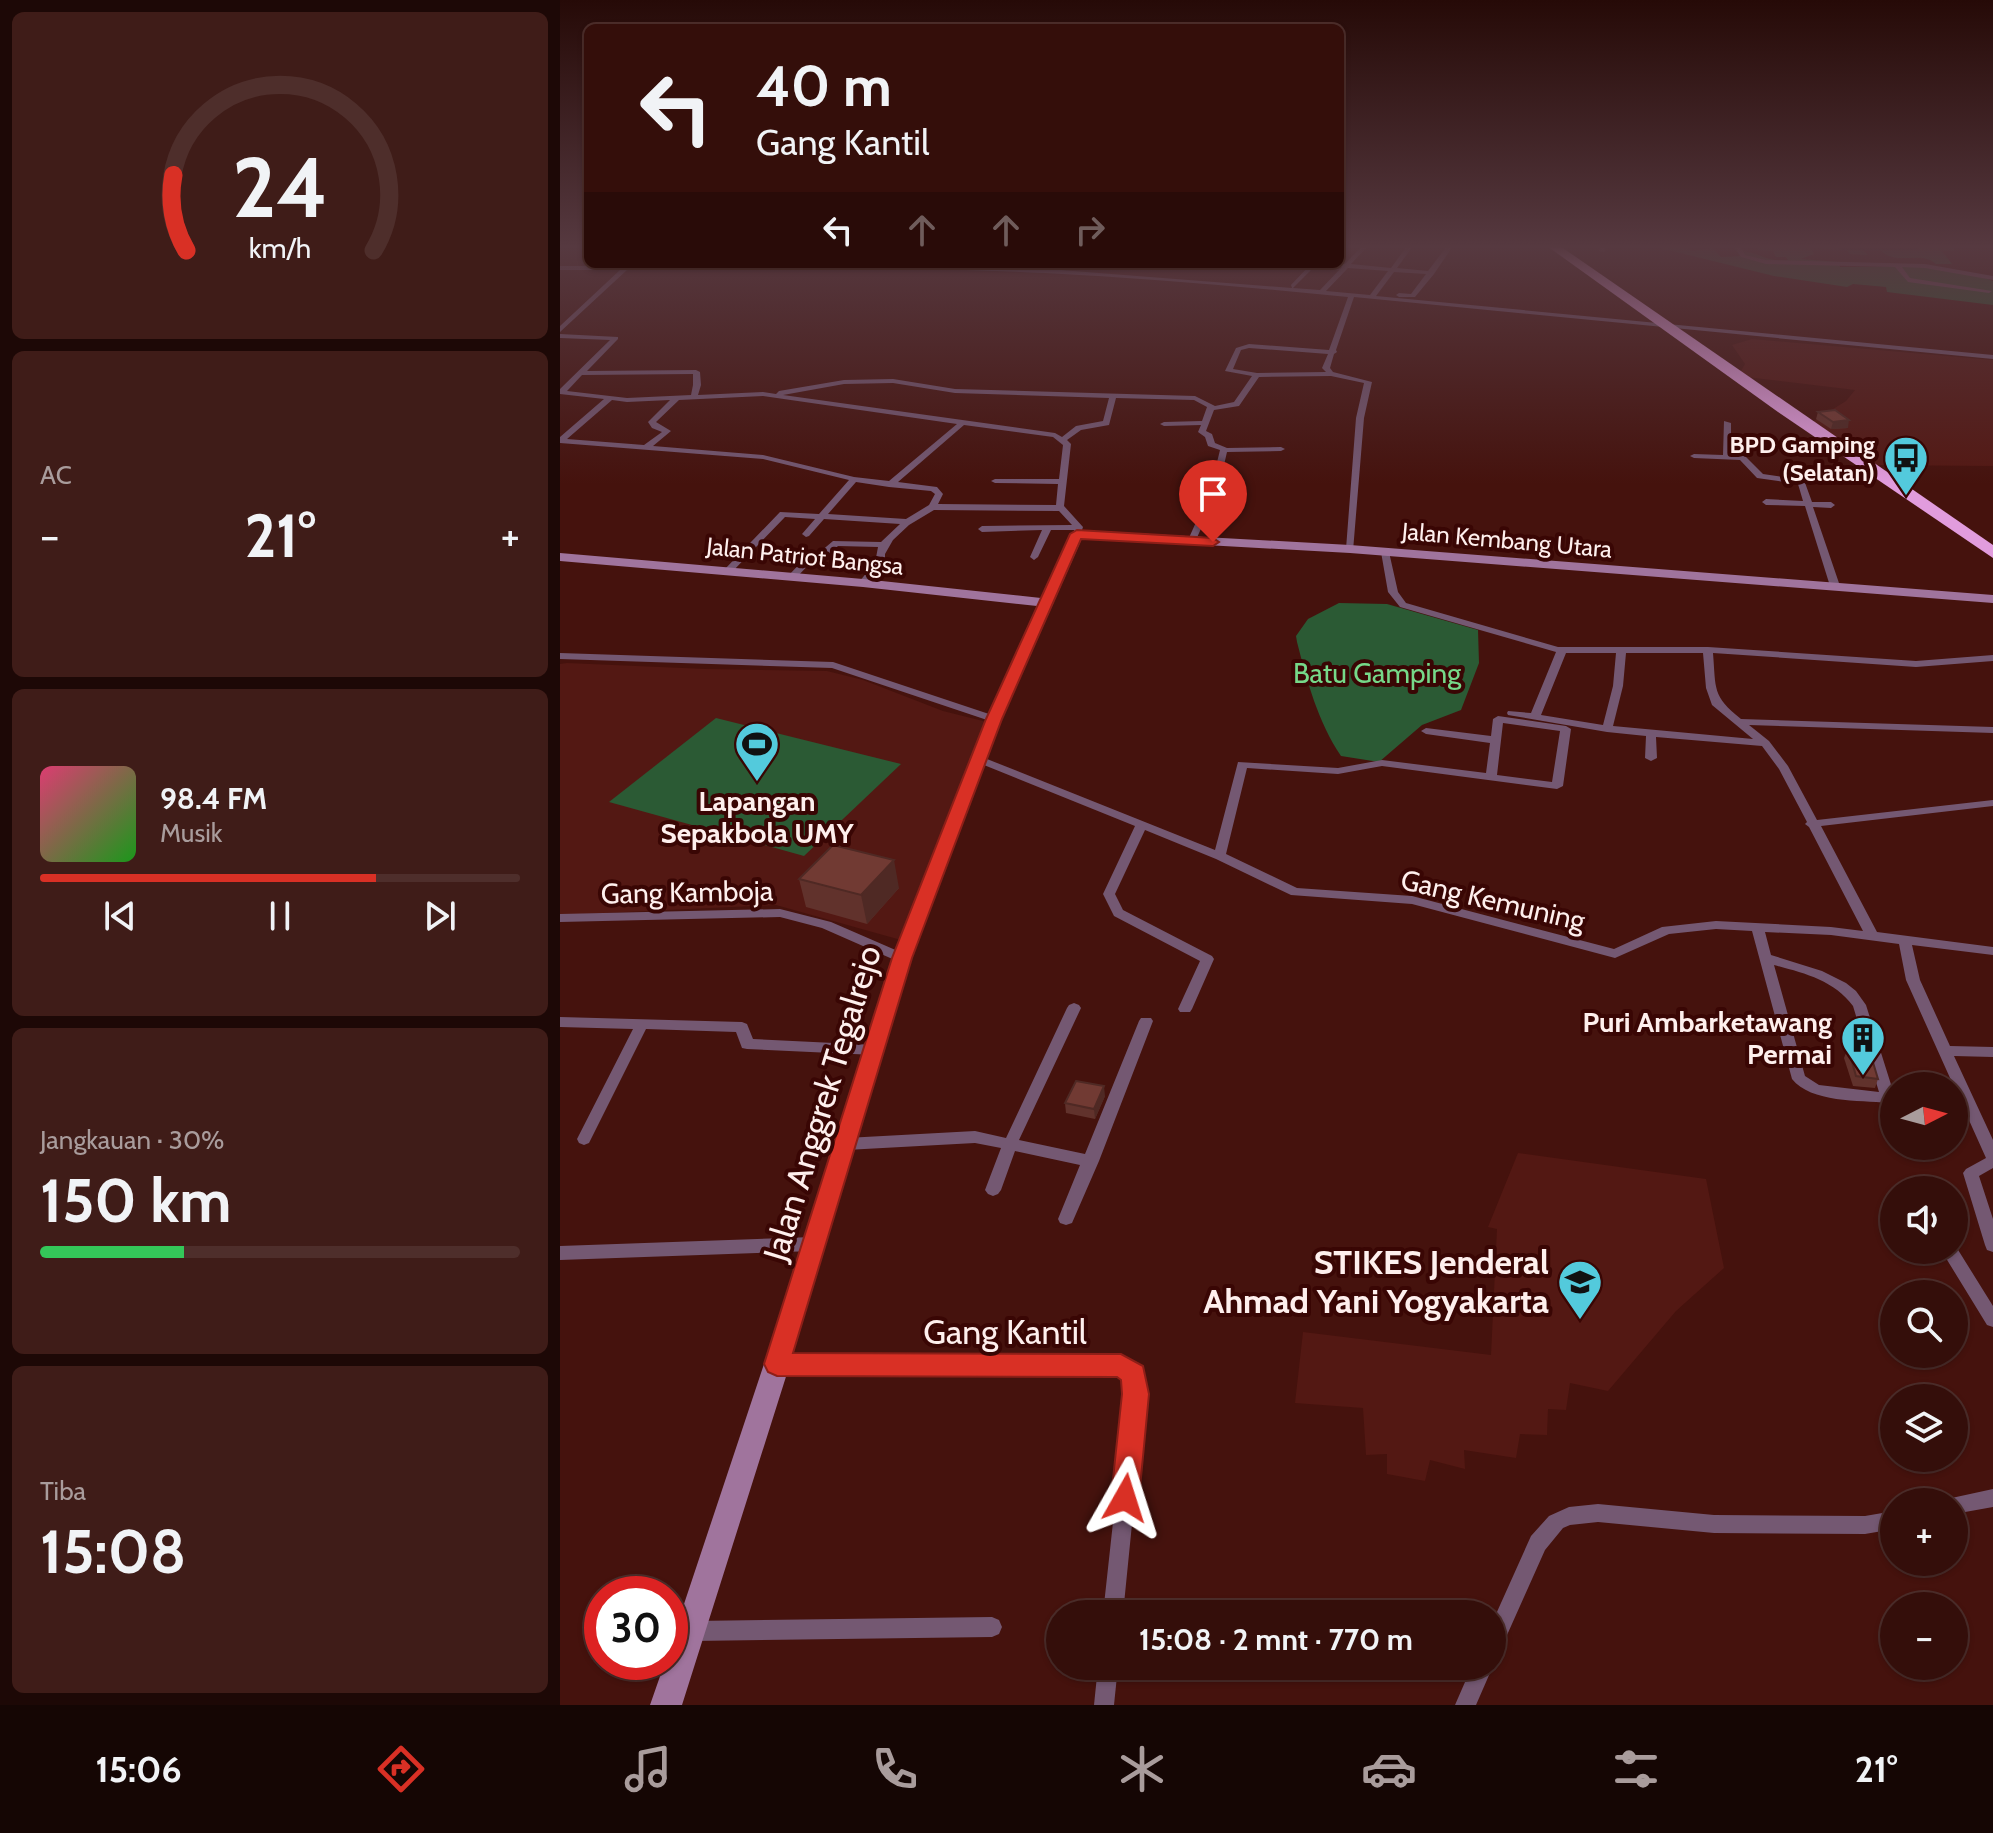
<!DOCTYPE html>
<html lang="id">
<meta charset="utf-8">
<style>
:root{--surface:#340e0a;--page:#3f1c18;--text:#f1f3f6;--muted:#a99c9c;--line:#4e2e2b;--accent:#d93025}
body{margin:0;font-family:Cabin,sans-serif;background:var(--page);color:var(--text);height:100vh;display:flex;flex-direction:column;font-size:30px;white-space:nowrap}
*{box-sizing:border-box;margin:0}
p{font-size:26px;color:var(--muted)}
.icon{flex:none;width:44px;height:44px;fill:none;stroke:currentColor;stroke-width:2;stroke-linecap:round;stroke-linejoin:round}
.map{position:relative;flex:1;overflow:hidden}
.sheet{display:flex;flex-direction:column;gap:12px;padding:12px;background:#1d0806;width:560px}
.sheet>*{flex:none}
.hud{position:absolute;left:24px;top:24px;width:760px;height:244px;border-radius:12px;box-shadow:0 2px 6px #0004,0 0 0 2px var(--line);background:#340e0a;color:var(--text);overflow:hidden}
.needle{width:52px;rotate:84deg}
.buttons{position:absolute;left:1320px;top:1072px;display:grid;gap:16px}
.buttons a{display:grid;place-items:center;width:88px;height:88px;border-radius:50%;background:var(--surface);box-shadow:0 2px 6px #0004,0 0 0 2px var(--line);font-size:40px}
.speed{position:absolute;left:24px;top:1576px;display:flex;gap:16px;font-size:40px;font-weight:700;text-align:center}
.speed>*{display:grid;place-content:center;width:104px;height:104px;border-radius:50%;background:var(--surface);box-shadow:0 2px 6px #0004,0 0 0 2px var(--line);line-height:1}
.speed .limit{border:12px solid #d22;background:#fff;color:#111}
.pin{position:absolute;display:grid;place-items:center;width:68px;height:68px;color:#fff;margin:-82px -34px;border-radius:50% 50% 50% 0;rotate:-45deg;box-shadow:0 0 8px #0007}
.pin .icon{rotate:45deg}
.me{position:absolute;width:88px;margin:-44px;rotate:6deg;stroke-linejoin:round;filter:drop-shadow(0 0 6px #0008)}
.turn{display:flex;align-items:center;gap:28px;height:168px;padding:0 40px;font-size:36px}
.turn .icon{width:104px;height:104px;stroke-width:2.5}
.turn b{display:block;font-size:56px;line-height:68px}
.lanes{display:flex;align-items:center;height:76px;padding:0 40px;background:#0003;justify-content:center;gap:40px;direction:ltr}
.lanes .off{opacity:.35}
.big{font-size:60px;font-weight:800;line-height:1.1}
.sheet .tile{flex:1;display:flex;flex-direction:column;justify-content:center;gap:12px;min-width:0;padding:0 28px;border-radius:12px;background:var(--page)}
.sheet .dial{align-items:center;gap:0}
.dial svg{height:208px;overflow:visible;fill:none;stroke:var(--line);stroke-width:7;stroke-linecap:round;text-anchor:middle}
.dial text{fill:var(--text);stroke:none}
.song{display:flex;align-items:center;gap:24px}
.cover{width:96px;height:96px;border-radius:12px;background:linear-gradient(135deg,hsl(340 70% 55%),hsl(120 70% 35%))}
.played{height:8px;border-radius:4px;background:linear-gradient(90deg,var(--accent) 70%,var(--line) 70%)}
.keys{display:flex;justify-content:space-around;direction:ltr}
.heat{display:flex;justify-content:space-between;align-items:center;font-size:44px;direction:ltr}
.charge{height:12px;border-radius:6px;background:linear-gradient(90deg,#34c759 30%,var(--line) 0)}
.trip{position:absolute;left:486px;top:1600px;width:460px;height:80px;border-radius:40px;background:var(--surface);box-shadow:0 2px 6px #0004,0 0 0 2px var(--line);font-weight:800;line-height:80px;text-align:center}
.menu{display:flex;height:128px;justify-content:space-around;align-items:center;background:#150604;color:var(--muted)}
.menu .icon{width:56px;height:56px}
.menu .current{color:var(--accent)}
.menu b{font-size:36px;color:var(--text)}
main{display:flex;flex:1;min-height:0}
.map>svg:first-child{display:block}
</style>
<main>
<section class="sheet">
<div class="tile dial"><svg viewBox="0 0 100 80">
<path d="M14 69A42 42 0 1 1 86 69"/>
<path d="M14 69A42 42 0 0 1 9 40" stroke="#d93025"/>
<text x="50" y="56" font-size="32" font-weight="700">24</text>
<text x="50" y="72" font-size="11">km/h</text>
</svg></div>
<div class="tile"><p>AC</p>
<div class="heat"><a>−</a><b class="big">21°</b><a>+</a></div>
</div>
<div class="tile">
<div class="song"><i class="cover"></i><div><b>98.4 FM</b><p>Musik</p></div></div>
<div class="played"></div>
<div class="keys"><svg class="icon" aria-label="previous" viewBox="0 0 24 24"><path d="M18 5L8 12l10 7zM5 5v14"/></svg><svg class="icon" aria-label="pause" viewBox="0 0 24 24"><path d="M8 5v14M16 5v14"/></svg><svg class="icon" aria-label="next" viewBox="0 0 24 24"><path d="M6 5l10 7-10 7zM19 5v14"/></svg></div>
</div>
<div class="tile"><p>Jangkauan · 30%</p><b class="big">150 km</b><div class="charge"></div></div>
<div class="tile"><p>Tiba</p><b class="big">15:08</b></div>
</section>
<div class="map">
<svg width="1433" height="1705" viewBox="0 0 1433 1705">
<rect width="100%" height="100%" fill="#45120d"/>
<g fill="#531813">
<polygon points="1192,339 1433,360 1433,466 1309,465 1249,424 1286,401 1295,390 1178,376 1185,364 1172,345"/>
<polygon points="7,663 146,669 267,671 303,680 383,711 427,722 341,940 216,905 0,915 0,664"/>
<polygon points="958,1153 1146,1179 1164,1268 1116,1311 1048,1391 1010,1383 1006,1410 988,1409 987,1435 960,1434 956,1458 904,1450 905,1469 870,1460 865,1481 827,1474 827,1454 806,1455 803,1408 735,1403 743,1332 931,1355 937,1229 928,1227"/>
</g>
<g fill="#2b5a34">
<path d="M1092 246H1136L1128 247 1132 251 1153 248 1161 257 1180 256 1174 248H1181V251C1199 252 1208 263 1228 260L1226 257H1216L1213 251 1198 250 1196 246 1301 248 1308 255 1290 254 1287 250 1251 248 1254 254 1241 259 1278 262 1280 267 1364 266 1428 279 1433 281V305L1327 292 1326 287 1293 284 1287 287 1214 276Z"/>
<path d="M1312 246H1433V248L1394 246V251H1382L1392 264H1376C1363 252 1344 262 1329 256 1322 253 1320 248 1312 246Z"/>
<path d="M779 603 827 604 918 630 919 663 901 710 862 725 819 762 781 756C758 722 747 681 737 642L736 636 748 619Z"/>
<polygon points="156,718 341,764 244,856 49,802"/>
</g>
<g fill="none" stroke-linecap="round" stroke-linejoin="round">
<polygon fill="#091a1d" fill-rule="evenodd" points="1275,246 1362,246 1355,250 1282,250"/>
<g fill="#745872" fill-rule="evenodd">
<path d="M802 246H808L791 264 831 268 847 246H853L837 268 868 271 887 246H893L874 274 855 297H839L836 295 839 293 851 294 866 274 834 272 816 296 1433 355V359L794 297 776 350 777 352 774 354 770 368 773 372 812 382 804 418 793 551 790 552 786 549 796 418 804 383 771 376 699 377 679 406 654 410 646 431 652 434 655 443 667 448 721 447 725 449 721 451 667 452 658 491 635 542 632 543 628 540 650 491 660 450 648 446 645 437 638 432 641 425 604 426 600 424 604 422 642 421 647 407 634 400 556 398 549 425 521 430 507 440 511 444 504 506 523 527 520 536H514V530H491L478 557 474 560 470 557 482 530 422 532 418 529 422 526 512 525 499 511 374 510 349 525 333 540 325 554V563L306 585 303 586 298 583 315 563 318 547 278 546 266 556 256 557 236 578 233 579 228 576 250 553 260 552 273 541 321 542 340 524 264 519 249 536 246 537 242 534 255 519 225 517 172 572 169 573 164 570 220 512 259 514 289 480 203 459 0 443V437L44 399 0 394V389L50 340 0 338V334L58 337V339L27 371 136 370 140 372 141 385 138 395 203 392 216 394 219 391 284 380 333 379 395 389 635 396 655 406 674 402 692 376 665 371 676 348 689 344 769 350 788 297C688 287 586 278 485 273 346 266 206 269 67 270L0 332V326L60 270H0V266L364 265 487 269 732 288 731 285 751 264H757L733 288 760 290 782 267 765 264H785ZM788 268 828 271 810 295 766 291ZM689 348 768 354 762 368 766 372 697 373 673 369 681 350ZM133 374V385L131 395 67 398 7 391 22 375ZM333 383 395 393 549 398 543 421 516 426 502 437 495 433 223 395 284 384ZM203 396 397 424 329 481 294 477 203 455 93 446 111 431 96 422 119 400ZM52 400 67 402 110 400 88 422 92 428 102 432 84 445 7 439ZM404 425 493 437 503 445 499 479H435L431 481 435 483 498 484 496 505 378 504 383 494 377 487 338 482ZM296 482 329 487 371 491 375 494 369 505 346 519 268 514Z"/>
<polygon points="1041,246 1047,246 1044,252 1039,251"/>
<polygon points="1174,246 1180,246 1185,255 1206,260 1365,264 1433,276 1433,280 1365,268 1342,267 1350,278 1432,291 1429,293 1348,282 1335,267 1206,264 1181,257"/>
<polygon points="1164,421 1171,423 1171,455 1185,456 1203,474 1244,480 1252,502 1271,502 1275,505 1271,508 1253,507 1280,586 1278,588 1272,588 1270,586 1245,506 1206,505 1202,502 1206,499 1243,501 1238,484 1197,478 1180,460 1134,458 1130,456 1134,454 1163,455"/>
<path d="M825 549 829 552 838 592 846 603 998 647H1148L1356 661 1433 655V661L1356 667 1153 653C1156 689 1152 696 1181 719L1433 727V733L1189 725 1209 741 1228 766 1257 820 1433 800V806L1261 826 1317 932 1433 947V955L1352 945 1360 980 1390 1046 1433 1047V1057L1394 1056 1433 1140V1168L1419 1176 1433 1219V1252L1427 1250 1425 1245 1403 1173 1406 1169 1426 1158 1346 980 1339 944 1271 935 1205 932 1211 955 1262 971 1286 983 1296 991 1306 1005 1334 1094V1100L1328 1103C1299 1100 1251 1103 1232 1079L1192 931 1156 929 1109 934 1055 958 852 904 731 895 656 859 585 830 555 894 563 910 652 956 654 959 632 1009 630 1012H620L618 1009 640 961 554 916 543 894 575 826 414 761 412 759 418 756 422 757 655 850 678 762 778 768 822 760 926 773 930 743 866 734 861 731 866 728 931 736 933 719 938 716 1006 726 1011 729 1003 786 997 789 822 766 778 774 687 768 666 854 737 888 852 896 1054 949 1102 927 1156 921 1271 927 1303 931 1249 827 1245 824 1247 822 1219 769 1202 746 1096 737 1097 758 1091 761 1085 758 1086 736 1047 732 948 715 947 713 948 711 971 713 996 652 840 607 828 592 821 552ZM1006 653H1056L1053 686 1043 725 981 715ZM1066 653H1143L1146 688 1152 705 1193 739 1053 726 1063 686ZM943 723 1000 731 992 782 937 775ZM1214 965C1243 973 1274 980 1293 1006L1319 1092 1259 1085 1245 1076Z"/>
<polygon points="0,653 273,662 438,717 439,719 438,721 430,721 272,668 0,659"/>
<polygon points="220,909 271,922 347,955 349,958 347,961 337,961 262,928 220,917 0,922 0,914"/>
<polygon points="514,1003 519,1005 521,1008 459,1140 525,1154 579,1021 581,1018 591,1018 593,1021 539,1161 512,1223 506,1225 500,1223 498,1219 520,1165 455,1151 441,1190 438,1194 433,1196 428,1194 425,1190 441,1148 415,1143 286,1150 281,1148 279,1144 281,1140 286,1138 415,1131 446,1138 507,1008 509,1005"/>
<polygon points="0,1017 182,1022 187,1024 193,1039 315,1045 320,1046 322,1050 320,1054 315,1055 187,1049 182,1048 176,1032 86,1029 29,1143 24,1145 19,1143 17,1139 73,1029 0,1027"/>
<polygon points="253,1237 259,1239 261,1244 259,1249 253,1251 0,1260 0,1246"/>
<polygon points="1395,1245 1433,1306 1433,1327 1427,1325 1381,1250 1394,1250"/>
<path d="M217 1356H553C576 1363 582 1371 585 1394L563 1614H543L567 1394C566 1383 565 1375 553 1372H217L211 1369 208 1364 211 1359Z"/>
<polygon points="1433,1489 1433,1507 1394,1514 1394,1502 1386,1502 1387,1499"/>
<polygon points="1038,1504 1154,1515 1305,1516 1334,1511 1334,1529 1305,1534 1154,1533 1038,1522 1010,1525 1003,1528 985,1550 939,1653 932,1656 932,1623 971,1536 989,1516 1009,1507"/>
<polygon points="432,1617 439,1620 442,1627 439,1634 432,1637 133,1641 126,1638 123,1631 126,1624 133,1621"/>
<polygon points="932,1663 933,1666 916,1705 895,1705 912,1666 932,1666"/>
<polygon points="538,1666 558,1666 554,1705 534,1705"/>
</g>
<polygon fill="#a0749d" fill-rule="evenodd" points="517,530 790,545 1433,595 1433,603 790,553 522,538 442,719 352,958 230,1364 122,1705 90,1705 105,1662 110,1662 110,1646 204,1364 332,958 426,719 477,606 303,587 0,561 0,553 303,579 481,598 510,534"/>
<polygon fill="#e19cdd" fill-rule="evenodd" points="987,246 1000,246 1433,545 1433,558 1218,412"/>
</g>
<g fill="#61322c">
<polygon points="1258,412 1288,428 1271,429 1256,419"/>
<polygon points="239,879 339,888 307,924 246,907"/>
<polygon points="1288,1048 1318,1079 1315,1088 1293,1086 1284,1058"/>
<polygon points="545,1096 535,1119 506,1113 505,1103"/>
</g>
<g fill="#4f2924">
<polygon points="1289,420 1288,428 1271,429 1273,422"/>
<polygon points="334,860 339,888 307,924 301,895"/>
<polygon points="544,1086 545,1096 535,1119 534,1109"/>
</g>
<g fill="#713a33" stroke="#4f2924" stroke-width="2">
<polygon points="1275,410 1289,420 1273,422 1258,412"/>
<polygon points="273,845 334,860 301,895 239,879"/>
<polygon points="1288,1048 1309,1049 1318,1079 1296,1076"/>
<polygon points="516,1081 544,1086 534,1109 505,1103"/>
</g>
<linearGradient id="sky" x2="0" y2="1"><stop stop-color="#260a07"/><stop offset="0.51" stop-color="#563940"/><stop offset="1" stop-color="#563940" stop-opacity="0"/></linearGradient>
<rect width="1433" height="484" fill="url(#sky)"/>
<polygon fill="#d93025" stroke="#8d1f18" stroke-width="2" points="517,530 653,538 659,542 653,546 521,539 442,719 352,958 233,1353 561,1354 583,1366 589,1394 579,1498 575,1508 565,1512 555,1508 551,1498 562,1394 561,1380 557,1377 217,1376 208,1372 204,1364 332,958 426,719 510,534"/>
<defs>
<g id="bus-pin" transform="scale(2.3)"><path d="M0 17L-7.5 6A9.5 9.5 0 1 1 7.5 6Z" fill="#53cadc" stroke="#390604"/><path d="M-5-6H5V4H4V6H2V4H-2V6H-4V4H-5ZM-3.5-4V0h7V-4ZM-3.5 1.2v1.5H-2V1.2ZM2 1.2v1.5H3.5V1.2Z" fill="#111"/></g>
<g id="stadium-pin" transform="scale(2.3)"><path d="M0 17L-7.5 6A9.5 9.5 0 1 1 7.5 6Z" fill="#53cadc" stroke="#390604"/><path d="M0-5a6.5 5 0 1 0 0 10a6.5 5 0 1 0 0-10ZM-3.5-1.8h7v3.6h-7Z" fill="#111"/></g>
<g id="building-pin" transform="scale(2.3)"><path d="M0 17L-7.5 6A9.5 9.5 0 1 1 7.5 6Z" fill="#53cadc" stroke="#390604"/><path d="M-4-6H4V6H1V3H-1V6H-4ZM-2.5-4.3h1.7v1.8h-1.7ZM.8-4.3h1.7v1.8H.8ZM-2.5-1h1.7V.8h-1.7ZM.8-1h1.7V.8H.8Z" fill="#111"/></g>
<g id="university-pin" transform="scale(2.3)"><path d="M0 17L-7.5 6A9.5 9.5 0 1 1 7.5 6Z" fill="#53cadc" stroke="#390604"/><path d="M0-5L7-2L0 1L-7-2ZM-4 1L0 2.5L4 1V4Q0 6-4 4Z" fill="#111"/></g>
</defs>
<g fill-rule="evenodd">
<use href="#bus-pin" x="1346" y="458"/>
<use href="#stadium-pin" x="197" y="744"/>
<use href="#building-pin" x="1303" y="1038"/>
<use href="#university-pin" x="1020" y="1282"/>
</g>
<g text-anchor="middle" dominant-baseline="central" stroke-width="8" stroke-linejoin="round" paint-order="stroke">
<g font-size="24" font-weight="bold" fill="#feefed" stroke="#390604" text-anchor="end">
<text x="1315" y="444">BPD Gamping<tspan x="1315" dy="28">(Selatan)</tspan></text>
</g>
<g font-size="24" fill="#feefed" stroke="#390604">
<text transform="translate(947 540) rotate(5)">Jalan Kembang Utara</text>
<text transform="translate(245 556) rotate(6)">Jalan Patriot Bangsa</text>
</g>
<g font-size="28" fill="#76d989" stroke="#390604">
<text x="817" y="673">Batu Gamping</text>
</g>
<g font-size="28" font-weight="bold" fill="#feefed" stroke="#390604">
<text x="197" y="801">Lapangan<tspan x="197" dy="32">Sepakbola UMY</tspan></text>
<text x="1272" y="1022" text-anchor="end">Puri Ambarketawang<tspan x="1272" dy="32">Permai</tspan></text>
</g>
<g font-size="28" fill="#feefed" stroke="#390604">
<text transform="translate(127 892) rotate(-1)">Gang Kamboja</text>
<text transform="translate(933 900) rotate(13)">Gang Kemuning</text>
</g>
<g font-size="34" fill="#feefed" stroke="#390604">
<text transform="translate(262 1103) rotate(-73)">Jalan Anggrek Tegalrejo</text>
<text x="445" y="1332">Gang Kantil</text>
</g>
<g font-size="34" font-weight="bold" fill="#feefed" stroke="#390604" text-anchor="end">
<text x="989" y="1262">STIKES Jenderal<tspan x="989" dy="39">Ahmad Yani Yogyakarta</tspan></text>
</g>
</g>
</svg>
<div class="buttons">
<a><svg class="needle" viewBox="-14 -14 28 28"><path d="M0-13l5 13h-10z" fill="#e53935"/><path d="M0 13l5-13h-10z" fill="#a99c9c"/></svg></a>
<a><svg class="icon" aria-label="sound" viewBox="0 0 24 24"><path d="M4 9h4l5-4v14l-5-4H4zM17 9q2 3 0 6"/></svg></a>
<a><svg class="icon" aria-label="search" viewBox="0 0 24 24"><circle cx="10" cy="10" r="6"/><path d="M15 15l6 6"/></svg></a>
<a><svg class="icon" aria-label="layers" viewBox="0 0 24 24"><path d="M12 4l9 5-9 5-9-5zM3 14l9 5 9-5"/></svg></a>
<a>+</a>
<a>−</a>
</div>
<div class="speed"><div class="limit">30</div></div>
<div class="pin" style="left:653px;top:542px;background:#d93025"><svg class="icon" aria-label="arrive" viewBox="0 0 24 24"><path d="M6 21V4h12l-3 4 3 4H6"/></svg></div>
<svg class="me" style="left:565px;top:1498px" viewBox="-20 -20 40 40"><path d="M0-17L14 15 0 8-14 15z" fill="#d93025" stroke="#fff" stroke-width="4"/></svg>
<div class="trip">15:08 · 2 mnt · 770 m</div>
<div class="hud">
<div class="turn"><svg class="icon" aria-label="left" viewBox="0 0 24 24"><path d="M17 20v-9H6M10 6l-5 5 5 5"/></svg><div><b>40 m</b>Gang Kantil</div></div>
<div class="lanes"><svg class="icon" aria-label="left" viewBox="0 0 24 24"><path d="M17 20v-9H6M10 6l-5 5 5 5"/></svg><svg class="icon off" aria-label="ahead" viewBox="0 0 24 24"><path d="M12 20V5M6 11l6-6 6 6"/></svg><svg class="icon off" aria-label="ahead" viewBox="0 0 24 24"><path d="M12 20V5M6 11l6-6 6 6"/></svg><svg class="icon off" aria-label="right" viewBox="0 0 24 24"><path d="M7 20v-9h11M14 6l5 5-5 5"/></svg></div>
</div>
</div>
</main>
<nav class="menu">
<b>15:06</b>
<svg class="icon current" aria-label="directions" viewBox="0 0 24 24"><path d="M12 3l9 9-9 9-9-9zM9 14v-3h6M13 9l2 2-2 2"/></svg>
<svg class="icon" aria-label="music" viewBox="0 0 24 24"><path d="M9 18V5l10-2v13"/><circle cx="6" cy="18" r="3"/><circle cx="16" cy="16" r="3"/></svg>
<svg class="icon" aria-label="phone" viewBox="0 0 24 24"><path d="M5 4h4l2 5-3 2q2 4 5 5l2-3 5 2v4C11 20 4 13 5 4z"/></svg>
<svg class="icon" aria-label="climate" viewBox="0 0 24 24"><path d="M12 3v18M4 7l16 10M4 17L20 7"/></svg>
<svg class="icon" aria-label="car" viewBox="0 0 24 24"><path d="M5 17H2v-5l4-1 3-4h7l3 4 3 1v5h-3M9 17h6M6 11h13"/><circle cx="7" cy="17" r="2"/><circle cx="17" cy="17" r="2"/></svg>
<svg class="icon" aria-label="filters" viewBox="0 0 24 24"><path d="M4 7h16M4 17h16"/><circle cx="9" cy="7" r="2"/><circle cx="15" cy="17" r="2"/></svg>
<b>21°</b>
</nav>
